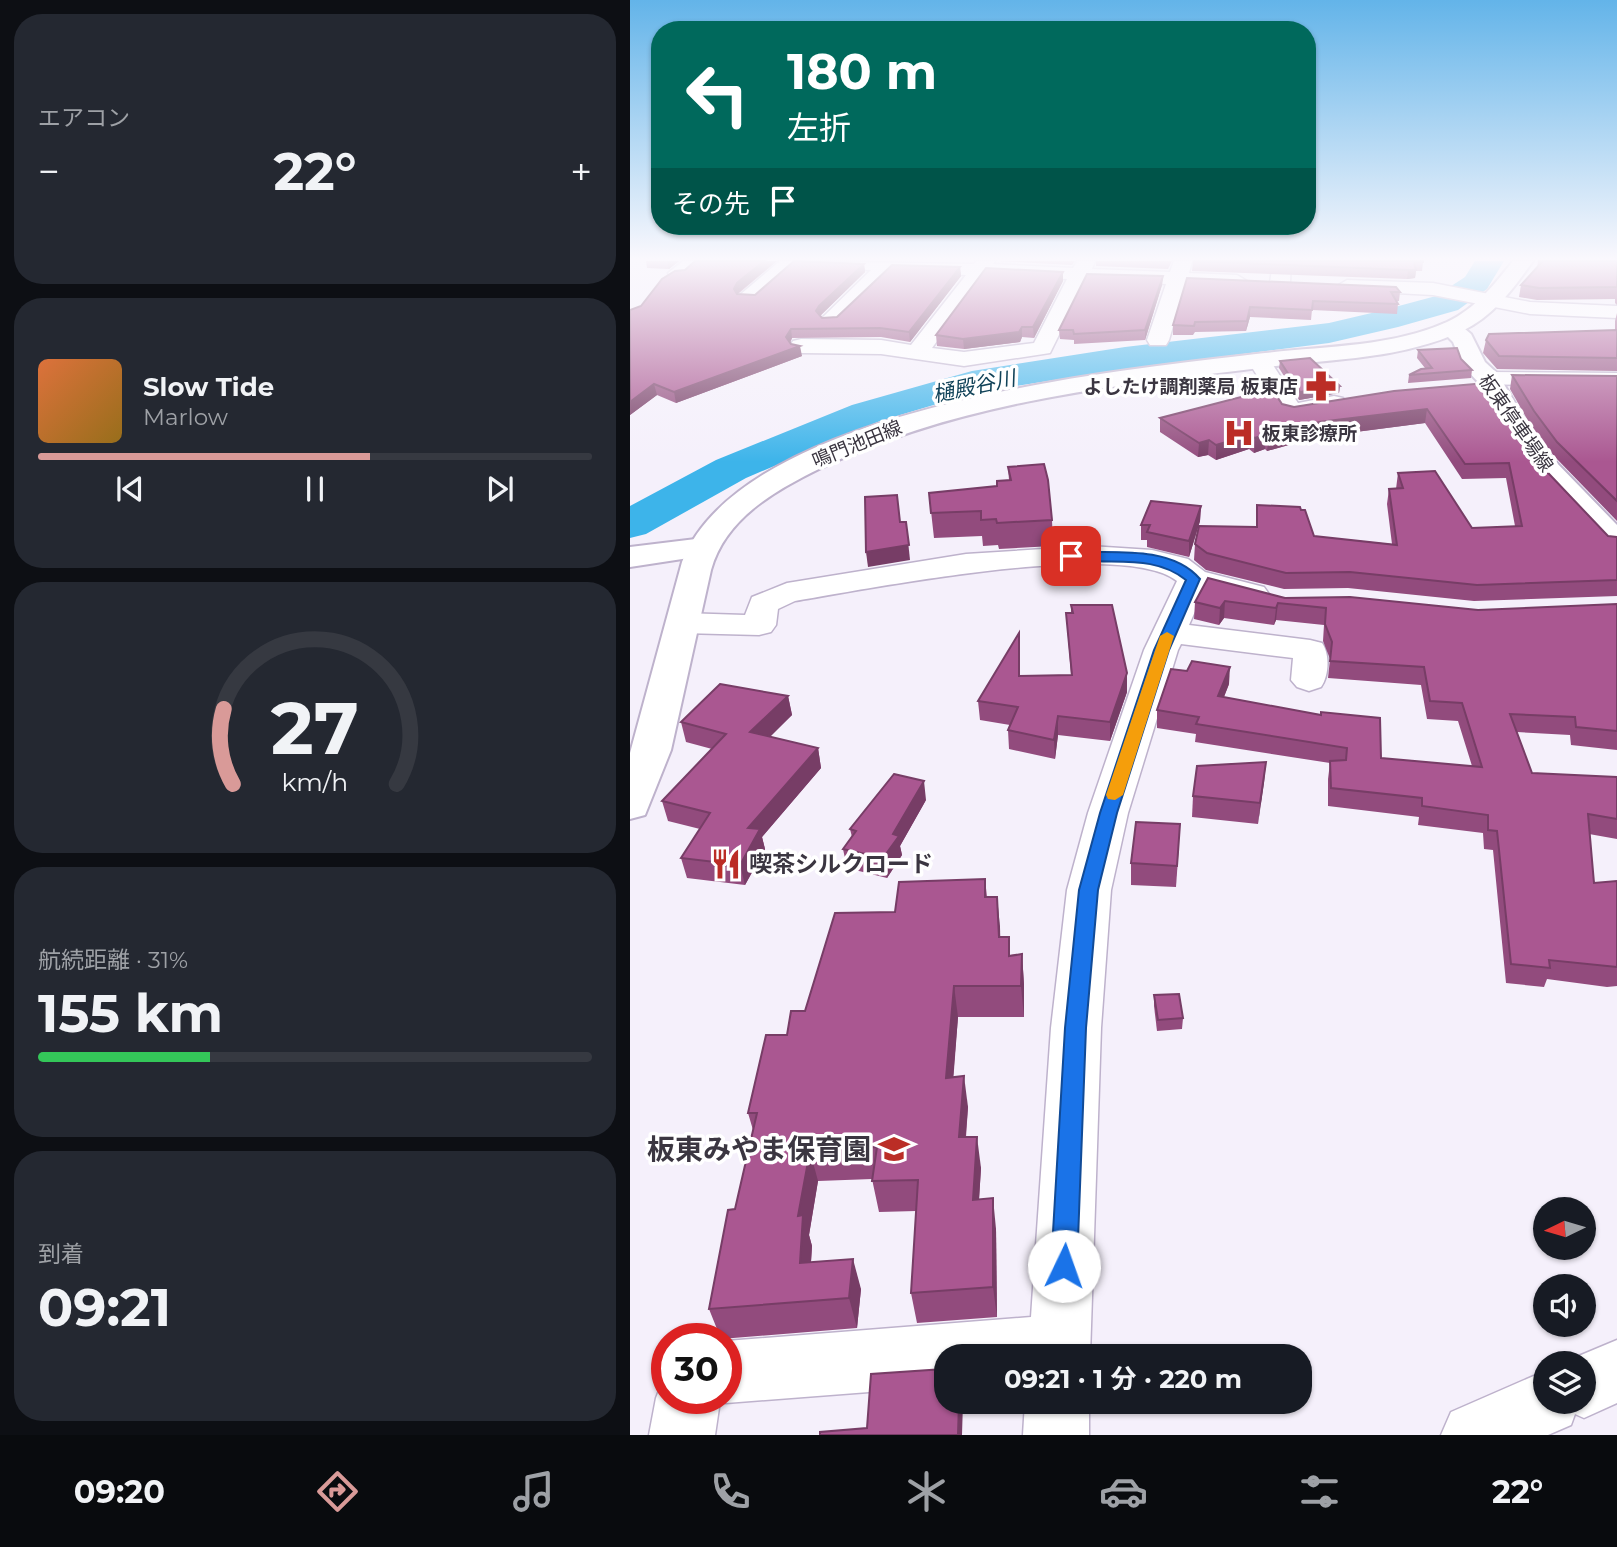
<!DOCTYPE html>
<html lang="ja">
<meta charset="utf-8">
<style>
:root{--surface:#171b24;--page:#242831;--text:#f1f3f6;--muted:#9ea1a6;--line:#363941;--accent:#d99a98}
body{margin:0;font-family:Montserrat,"Noto Sans JP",sans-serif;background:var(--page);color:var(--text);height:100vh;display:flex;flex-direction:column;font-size:26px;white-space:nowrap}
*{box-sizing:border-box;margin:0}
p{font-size:23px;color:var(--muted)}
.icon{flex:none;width:38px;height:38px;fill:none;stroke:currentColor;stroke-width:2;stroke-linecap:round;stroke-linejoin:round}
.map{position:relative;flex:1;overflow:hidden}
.sheet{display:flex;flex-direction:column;gap:14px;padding:14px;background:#0d0f14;width:630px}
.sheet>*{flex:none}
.top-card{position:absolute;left:21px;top:21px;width:665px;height:214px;border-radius:28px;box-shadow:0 2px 5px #0004;background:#00695c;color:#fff;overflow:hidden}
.needle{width:46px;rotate:265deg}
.tools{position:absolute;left:903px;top:1197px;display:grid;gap:14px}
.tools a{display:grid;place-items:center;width:63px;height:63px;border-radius:50%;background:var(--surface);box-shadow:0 2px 5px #0004;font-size:35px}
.speed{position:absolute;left:21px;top:1323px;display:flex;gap:14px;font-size:35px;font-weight:700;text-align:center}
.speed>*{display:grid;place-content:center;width:91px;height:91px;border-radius:50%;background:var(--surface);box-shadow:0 2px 5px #0004;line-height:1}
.speed .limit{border:10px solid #d22;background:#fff;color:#111}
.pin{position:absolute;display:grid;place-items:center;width:60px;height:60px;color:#fff;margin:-30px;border-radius:14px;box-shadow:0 4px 10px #0006}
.me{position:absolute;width:77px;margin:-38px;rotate:3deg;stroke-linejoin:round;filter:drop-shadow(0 0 5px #0008)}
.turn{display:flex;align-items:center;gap:24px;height:147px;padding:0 21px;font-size:32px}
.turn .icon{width:91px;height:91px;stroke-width:2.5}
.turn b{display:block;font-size:49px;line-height:60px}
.then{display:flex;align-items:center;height:66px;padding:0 21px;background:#0003;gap:14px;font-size:26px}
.big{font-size:52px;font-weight:700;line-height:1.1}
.sheet .tile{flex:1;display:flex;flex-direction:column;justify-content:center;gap:10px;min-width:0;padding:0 24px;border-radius:28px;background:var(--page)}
.sheet .dial{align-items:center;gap:0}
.dial svg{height:182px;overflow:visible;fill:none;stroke:var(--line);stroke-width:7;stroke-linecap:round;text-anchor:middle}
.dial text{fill:var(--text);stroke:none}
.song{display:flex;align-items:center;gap:21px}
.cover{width:84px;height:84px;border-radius:10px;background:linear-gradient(135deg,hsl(20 70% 55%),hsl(40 70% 35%))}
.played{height:7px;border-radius:4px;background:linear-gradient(90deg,var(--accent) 60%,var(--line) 60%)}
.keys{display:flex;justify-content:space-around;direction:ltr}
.heat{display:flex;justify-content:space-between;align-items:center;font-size:38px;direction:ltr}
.charge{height:10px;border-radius:5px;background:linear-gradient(90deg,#34c759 31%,var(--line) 0)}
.trip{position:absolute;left:304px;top:1344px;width:378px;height:70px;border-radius:28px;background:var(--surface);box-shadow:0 2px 5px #0004;font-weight:700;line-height:70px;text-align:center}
.menu{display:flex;height:112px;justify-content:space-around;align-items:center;background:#090b0e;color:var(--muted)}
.menu .icon{width:49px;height:49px}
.menu .current{color:var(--accent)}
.menu b{font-size:32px;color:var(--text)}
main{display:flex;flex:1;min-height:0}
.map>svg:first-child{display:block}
</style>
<main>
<section class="sheet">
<div class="tile"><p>エアコン</p>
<div class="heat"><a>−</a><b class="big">22°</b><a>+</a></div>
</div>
<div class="tile">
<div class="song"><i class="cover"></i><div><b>Slow Tide</b><p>Marlow</p></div></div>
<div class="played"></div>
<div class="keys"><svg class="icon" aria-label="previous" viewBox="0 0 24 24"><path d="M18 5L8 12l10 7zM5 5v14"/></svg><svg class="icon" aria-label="pause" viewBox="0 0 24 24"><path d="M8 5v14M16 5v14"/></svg><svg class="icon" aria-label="next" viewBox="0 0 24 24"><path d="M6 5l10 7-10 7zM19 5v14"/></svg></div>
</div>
<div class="tile dial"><svg viewBox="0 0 100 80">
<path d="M14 69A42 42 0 1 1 86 69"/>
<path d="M14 69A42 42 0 0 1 10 36" stroke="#d99a98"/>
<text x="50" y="56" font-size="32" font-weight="700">27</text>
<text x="50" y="72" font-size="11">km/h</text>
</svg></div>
<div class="tile"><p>航続距離 · 31%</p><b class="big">155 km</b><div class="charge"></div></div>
<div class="tile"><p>到着</p><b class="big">09:21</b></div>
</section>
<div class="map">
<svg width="987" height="1435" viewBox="0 0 987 1435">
<rect width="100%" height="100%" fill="#f5f0fb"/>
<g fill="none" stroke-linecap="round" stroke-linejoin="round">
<polygon fill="#3db4ea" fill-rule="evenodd" points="845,261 874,261 857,289 828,310 768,327 699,343 495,369 347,392 250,421 116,478 16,534 0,538 0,506 86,460 222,405 342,371 495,347 699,323 750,311 806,296 835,277"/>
<g stroke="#beb2cc" stroke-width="3">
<g id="street">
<polygon points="53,261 74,261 55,277 41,277 38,273"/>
<path d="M150 261 344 264 346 261H365L363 264 443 268 447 261H465L462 269 540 272 544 261H562L559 273 607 275 617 281 607 287 555 284 539 340 536 345H520L517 340 536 284 456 280 420 353 334 366 251 354 171 353 163 351 160 346 163 341 171 339 251 340 281 345 336 275 261 271 207 325H193L190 321 193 317 241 270 165 267 125 302H111L108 298 111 294ZM355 275 437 279 404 343 334 352 302 348Z"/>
<polygon points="643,261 661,261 660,283 657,287 643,287 640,283"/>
<polygon points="717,280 803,283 900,302 987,306 987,318 900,314 803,295 710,290 707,286"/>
<path d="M629 354 637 356 668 403 704 396 713 398 716 403 713 408C695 413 671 422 653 417L618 361 621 356Z"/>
<polygon points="859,372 987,373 987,387 851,384 847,379 851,374"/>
<path d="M460 546 522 550 558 559 575 572 634 587 639 594 634 601 623 604 574 591 559 625 680 640 692 643C700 654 699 676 691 687L679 691 667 687 661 680 663 658 551 644 548 650 498 813 481 890 471 1028 460 1356H317V1386L96 1403 90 1401 85 1435H19L26 1398 35 1375 37 1398H96V1341L401 1317 421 1028 437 890 458 813 514 650 547 581C492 538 239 589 165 601L148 609 146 625 141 632 129 635 52 633 40 630 36 623 40 616 52 613 115 615 122 597 157 583 336 554Z"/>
<polygon points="987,1340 987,1403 954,1418 945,1414 941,1425 918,1435 811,1435 821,1412 915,1371 915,1402 954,1402 954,1363 932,1363"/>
<polygon points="395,1402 459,1402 459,1435 393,1435"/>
</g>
</g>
<g stroke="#beb2cc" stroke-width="4">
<g id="secondary">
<polygon points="821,322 829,324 841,334 855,362 868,374 899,427 922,458 987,525 987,552 976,550 902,470 874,429 849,383 832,365 823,342 810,329 813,324"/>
<polygon points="74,538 85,540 90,547 85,554 0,567 0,547"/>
</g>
</g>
<g stroke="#beb2cc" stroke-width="4">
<path id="primary" d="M883 261H903C884 288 863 317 832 331 771 360 696 359 630 368 479 386 328 402 189 469 144 491 95 519 81 570L41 750 15 815 0 819V753L52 562C112 406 490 370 635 353 694 346 762 347 817 322 845 309 864 285 883 261Z"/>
</g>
<use href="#street" fill="#fff" fill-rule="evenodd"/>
<use href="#secondary" fill="#fff" fill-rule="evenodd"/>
<use href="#primary" fill="#fff" fill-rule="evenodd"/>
</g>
<g fill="#924b7d">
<polygon points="16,261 49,261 39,269 17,268"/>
<polygon points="65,261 147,261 108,294 125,295 234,264 235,272 191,315 190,316 192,318 207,317 330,267 331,276 280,342 251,337 162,338 160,343 172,356 46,403 27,395 0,415 11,306"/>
<polygon points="367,261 445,261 442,265"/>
<polygon points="466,261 542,261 538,269 466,266"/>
<polygon points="563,261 793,262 792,271 786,271 785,278 777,279 562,271"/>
<polygon points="908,261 987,261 987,305 985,303 985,299 907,300 889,297 891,285 907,268"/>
<polygon points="533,276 532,285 515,340 444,344 444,340 430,339 429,330"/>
<polygon points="557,278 770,292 769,301 767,301 768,304 767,314 682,310 681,320 620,317 616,331 565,332 563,335 543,335 543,325"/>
<polygon points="433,281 404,338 392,337 390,342 334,349 307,346 306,335"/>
<polygon points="987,313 987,371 867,369 853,353 856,340 985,330 985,321"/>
<polygon points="788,350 831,359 842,370 841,378 778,383 779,375 795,368 787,358"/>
<polygon points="650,361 710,386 709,393 669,400 649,368"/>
<polygon points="882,375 987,376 987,521 924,456 901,426 880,389"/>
<polygon points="764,391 875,416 903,457 978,536 987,537 987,596 844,601 718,588 654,589 576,570 564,560 565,544 626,527 627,505 684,536 762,544 757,504 759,489 766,489 768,473 842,528 885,526 876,478 832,479 795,423 687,437 637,451 635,449 624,453 619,449 586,460 578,455 568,457 530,432 530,418 652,404 664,407"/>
<polygon points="378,467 422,520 423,546 369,549 368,545 353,546 352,536 304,538 299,493 367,486 379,480"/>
<polygon points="571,506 570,521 559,557 517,547 517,540 511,540 511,525"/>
<polygon points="655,598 848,610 987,604 987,750 941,745 940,735 887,732 902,773 987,777 987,839 959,834 964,883 987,881 987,986 977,987 917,979 914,987 876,983 863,850 854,849 853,833 788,825 789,817 698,806 698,779 700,763 565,742 566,734 527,728 527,710 599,684 594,697 751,758 842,766 828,721 797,719 791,685 698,678 700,659 693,641 694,625 646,620 644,625 594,618 589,625 564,619 565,602"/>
<polygon points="441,605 497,673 497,692 480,741 428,735 425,759 379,749 378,730 380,725 350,720 348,701 390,652 390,676 441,675 436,613 441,613"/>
<polygon points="158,696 162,715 139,737 188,748 191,768 132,837 135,849 115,885 57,878 51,858 70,829 38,821 32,801 82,749 56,742 51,722"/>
<polygon points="636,762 628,824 562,817 563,796"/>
<polygon points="296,800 270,846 272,855 257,878 217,868 213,849 222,837 220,829"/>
<polygon points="549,845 546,887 501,885 501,863"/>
<polygon points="355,879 357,897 370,927 370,937 380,955 392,954 394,985 394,1017 328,1017 323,1077 338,1107 336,1137 351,1168 349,1199 366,1229 367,1317 287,1323 281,1293 286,1211 249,1212 242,1179 188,1181 179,1235 182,1246 181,1262 231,1289 227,1328 91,1339 79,1309 105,1209 123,1130 118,1113 157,1035 175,1011 265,912"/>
<polygon points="524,995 553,1018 552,1029 527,1031 524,1006"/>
</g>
<g fill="#773d66">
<polygon points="37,261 49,261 39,269"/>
<polygon points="134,261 147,261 109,292 105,298 104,289 107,283"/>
<polygon points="234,264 235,272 191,315 187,321 186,311 189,306"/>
<polygon points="330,267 331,276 280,342 279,332"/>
<polygon points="778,270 786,270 785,278 777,279"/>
<polygon points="433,272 433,281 404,338 403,327"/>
<polygon points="533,276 532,285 515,340 515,330"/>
<polygon points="620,307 620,317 616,331 617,321"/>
<polygon points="392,327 392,337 390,342 334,349 333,339"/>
<polygon points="161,329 162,338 158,347 156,337"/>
<polygon points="170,346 172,356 46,403 44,392"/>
<polygon points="24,384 27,395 0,415 0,402"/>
<polygon points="710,386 709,393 669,400 670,392"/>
<polygon points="797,409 795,423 687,437 637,451 639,436 689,422"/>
<polygon points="636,434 635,449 624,453 625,438"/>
<polygon points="620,435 619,449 586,460 586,445"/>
<polygon points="579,440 578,455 568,457 569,443"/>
<polygon points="571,506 570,521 559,557 559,541"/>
<polygon points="276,522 280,560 238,567 236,552"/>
<polygon points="595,601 594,618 589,625 590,608"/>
<polygon points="648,603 646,620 644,625 646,608"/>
<polygon points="600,667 599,684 587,714 588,696"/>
<polygon points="497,673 497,692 480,741 480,722"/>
<polygon points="158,696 162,715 125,752 120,732"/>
<polygon points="428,716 428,735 425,759 424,740"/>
<polygon points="188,748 191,768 132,837 135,849 115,885 110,865 118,828"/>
<polygon points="636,762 634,783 628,824 630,803"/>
<polygon points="294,781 296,800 270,846 272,855 257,878 253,858 263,834"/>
<polygon points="367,897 370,927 371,968 369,937"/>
<polygon points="392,954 394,985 394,1017 391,986"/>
<polygon points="324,986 328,1017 321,1109 316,1078"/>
<polygon points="334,1076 338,1107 333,1168 329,1137"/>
<polygon points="347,1137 351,1168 347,1231 343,1200"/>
<polygon points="180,1151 188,1181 179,1235 182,1246 179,1293 170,1263 168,1216"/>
<polygon points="363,1198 366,1229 367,1317 363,1287"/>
<polygon points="223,1259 231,1289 227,1328 219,1298"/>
<polygon points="329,1402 333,1402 332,1435 328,1435"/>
</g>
<g fill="#aa5791" stroke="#773d66" stroke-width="2">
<polygon points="65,261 134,261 107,283 104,289 107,294 125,295 164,261 234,264 189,306 186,311 192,318 207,317 262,265 330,267 279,332 250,328 161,329 156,337 161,344 170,346 44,392 24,384 0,402 0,310 11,306 32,279 45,271 55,270"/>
<polygon points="563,261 793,261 793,262 784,262 786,270 778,270"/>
<polygon points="908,261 987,261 987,287 909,288 891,285 912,262"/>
<polygon points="356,268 433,272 403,327 392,327 389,332 333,339 306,335"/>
<polygon points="457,274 533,276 515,330 444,334 443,330 429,330"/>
<polygon points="557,278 766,287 770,292 761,292 768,304 683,301 682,310 620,307 617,321 565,322 564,326 543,325"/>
<polygon points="987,330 987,358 869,356 856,340 859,334"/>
<polygon points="827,348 831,359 842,370 779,375 791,369 802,368 788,350"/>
<polygon points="680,358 710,386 670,392 650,361"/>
<polygon points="882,375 987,376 987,501 927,442 904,411"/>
<polygon points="856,383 875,416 903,457 978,536 987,537 987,580 847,585 720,572 656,573 577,553 565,544 569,526 627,527 627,505 670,507 671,510 675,510 684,536 767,545 759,489 773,488 768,473 805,471 842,528 892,526 879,463 835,464 797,409 689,422 639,436 636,434 625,438 620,435 586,445 579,440 569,443 530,418 642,389 652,404 664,407 764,391"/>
<polygon points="414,464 418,480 422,520 367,523 366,519 351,520 351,511 301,513 299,493 367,486 367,481 381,480 378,467"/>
<polygon points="267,495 270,522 276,522 279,545 236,552 235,497"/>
<polygon points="521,501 571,506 559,541 517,532 520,525 511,525"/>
<polygon points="578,578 655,598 720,597 848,610 987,604 987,731 946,727 945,717 880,714 902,773 987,777 987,819 958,814 964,883 987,881 987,967 919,960 920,968 881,964 867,831 858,830 858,815 792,806 792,798 701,788 700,761 716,760 717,748 566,724 569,717 527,710 541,669 557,671 562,661 600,667 588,696 691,715 691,712 750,718 751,758 852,767 832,703 800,701 794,667 700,661 702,642 695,624 696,608 648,603 646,608 595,601 590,608 565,602"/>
<polygon points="441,605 482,605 497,673 480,722 428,716 424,740 378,730 388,707 348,701 389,633 389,676 442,675 436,613 443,613"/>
<polygon points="90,684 158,696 120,732 188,748 118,828 130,829 110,865 51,858 80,813 32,801 96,734 51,722"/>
<polygon points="636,762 630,803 563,796 567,766"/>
<polygon points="264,774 294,781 263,834 269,836 253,858 213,849 226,831 220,829"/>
<polygon points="506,822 550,824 547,866 501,863"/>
<polygon points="355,879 355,897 367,897 369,937 379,937 379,956 392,954 391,986 324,986 316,1078 334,1076 329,1137 347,1137 343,1200 363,1198 363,1287 281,1293 288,1180 242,1181 247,1147 180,1151 168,1216 173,1215 170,1263 223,1259 219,1298 79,1309 98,1210 105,1209 127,1113 118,1113 136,1035 157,1035 161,1011 175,1011 205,913 265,912 269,882"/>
<polygon points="549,994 553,1018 528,1020 524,995"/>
<polygon points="316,1359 317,1402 329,1402 328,1435 190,1435 190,1432 237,1428 241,1374 314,1369"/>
</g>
<linearGradient id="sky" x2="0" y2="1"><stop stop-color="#63b4e9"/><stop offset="0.56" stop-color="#faf8fd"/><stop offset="1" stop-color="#faf8fd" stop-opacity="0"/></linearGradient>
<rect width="987" height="462" fill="url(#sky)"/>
<path fill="#1a73e8" stroke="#114b97" stroke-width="2" d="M441 552C482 553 541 545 570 579L539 650 487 813 468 890 456 1028 447 1266 443 1275 434 1278 425 1275 421 1266 435 1028 449 890 470 813 524 650 556 580C521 552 478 567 436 558L434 556Z"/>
<polygon fill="#f59e0b" points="537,632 544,636 493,795 485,800 478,799 476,795 530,636"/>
<defs>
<g id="pharmacy-bare" transform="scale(2.415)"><path d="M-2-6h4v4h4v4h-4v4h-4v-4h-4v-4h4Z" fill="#bb2d26" stroke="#fff" stroke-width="2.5" paint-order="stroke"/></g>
<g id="hospital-bare" transform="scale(2.415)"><path d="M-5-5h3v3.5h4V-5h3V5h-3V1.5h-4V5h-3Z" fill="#bb2d26" stroke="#fff" stroke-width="2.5" paint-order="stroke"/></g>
<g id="restaurant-bare" transform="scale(2.415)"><path d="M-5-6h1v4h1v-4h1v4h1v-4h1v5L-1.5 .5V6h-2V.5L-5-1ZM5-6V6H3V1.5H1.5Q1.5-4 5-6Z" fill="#bb2d26" stroke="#fff" stroke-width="2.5" paint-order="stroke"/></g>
<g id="school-bare" transform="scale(2.415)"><path d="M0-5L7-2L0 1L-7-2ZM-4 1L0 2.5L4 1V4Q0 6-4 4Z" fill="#bb2d26" stroke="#fff" stroke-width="2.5" paint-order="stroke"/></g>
</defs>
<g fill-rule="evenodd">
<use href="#pharmacy-bare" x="691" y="386"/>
<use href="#hospital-bare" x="609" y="433"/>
<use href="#restaurant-bare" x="96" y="864"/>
<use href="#school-bare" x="264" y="1149"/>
</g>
<g text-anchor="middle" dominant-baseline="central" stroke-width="7" stroke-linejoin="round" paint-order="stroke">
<g font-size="19" font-weight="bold" fill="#3b3641" stroke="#fff" text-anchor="end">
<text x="668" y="386">よしたけ調剤薬局 板東店</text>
<text x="632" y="433" text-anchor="start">板東診療所</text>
</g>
<g font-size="19" fill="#3b3641" stroke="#fff">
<text transform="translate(886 423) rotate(55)">板東停車場線</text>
<text transform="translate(227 444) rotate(-22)">鳴門池田線</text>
</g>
<g font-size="21" font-style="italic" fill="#104258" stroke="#fff">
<text transform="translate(344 386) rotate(-12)">樋殿谷川</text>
</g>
<g font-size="23" font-weight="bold" fill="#3b3641" stroke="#fff" text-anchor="start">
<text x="119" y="864">喫茶シルクロード</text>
</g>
<g font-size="28" font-weight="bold" fill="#3b3641" stroke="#fff" text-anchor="end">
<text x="241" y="1149">板東みやま保育園</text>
</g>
</g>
</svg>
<div class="tools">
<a><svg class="needle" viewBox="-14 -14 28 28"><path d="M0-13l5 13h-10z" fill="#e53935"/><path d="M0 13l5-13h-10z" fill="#9ea1a6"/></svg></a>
<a><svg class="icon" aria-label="sound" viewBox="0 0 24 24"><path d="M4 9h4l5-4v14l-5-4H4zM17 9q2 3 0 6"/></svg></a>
<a><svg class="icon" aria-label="layers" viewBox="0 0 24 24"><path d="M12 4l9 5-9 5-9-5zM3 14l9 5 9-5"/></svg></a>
</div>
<div class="speed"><div class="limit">30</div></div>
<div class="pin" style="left:441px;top:556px;background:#d93025"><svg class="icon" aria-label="arrive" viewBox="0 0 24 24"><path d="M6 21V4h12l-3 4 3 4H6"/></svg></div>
<svg class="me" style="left:434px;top:1266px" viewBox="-20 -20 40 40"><circle r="19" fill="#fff"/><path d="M0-13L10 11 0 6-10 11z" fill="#1a73e8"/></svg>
<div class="trip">09:21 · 1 分 · 220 m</div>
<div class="top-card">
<div class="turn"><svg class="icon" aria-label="left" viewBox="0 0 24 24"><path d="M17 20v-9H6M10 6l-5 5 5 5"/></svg><div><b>180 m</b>左折</div></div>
<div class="then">その先<svg class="icon" aria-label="arrive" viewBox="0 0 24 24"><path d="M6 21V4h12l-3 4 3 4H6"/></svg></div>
</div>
</div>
</main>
<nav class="menu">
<b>09:20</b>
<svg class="icon current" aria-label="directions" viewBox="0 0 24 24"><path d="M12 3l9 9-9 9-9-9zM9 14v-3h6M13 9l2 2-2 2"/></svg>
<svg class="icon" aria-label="music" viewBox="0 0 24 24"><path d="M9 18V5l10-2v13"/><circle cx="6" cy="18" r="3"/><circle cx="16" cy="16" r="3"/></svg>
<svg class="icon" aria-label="phone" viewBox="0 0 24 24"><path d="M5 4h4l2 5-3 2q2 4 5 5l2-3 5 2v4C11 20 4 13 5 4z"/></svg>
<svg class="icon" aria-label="climate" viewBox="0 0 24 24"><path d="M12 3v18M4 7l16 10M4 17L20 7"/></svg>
<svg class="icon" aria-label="car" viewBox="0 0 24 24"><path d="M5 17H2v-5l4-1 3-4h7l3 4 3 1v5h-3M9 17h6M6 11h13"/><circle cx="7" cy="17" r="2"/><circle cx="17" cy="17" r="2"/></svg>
<svg class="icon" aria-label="filters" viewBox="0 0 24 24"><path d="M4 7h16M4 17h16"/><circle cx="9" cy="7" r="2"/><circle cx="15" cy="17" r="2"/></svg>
<b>22°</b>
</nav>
